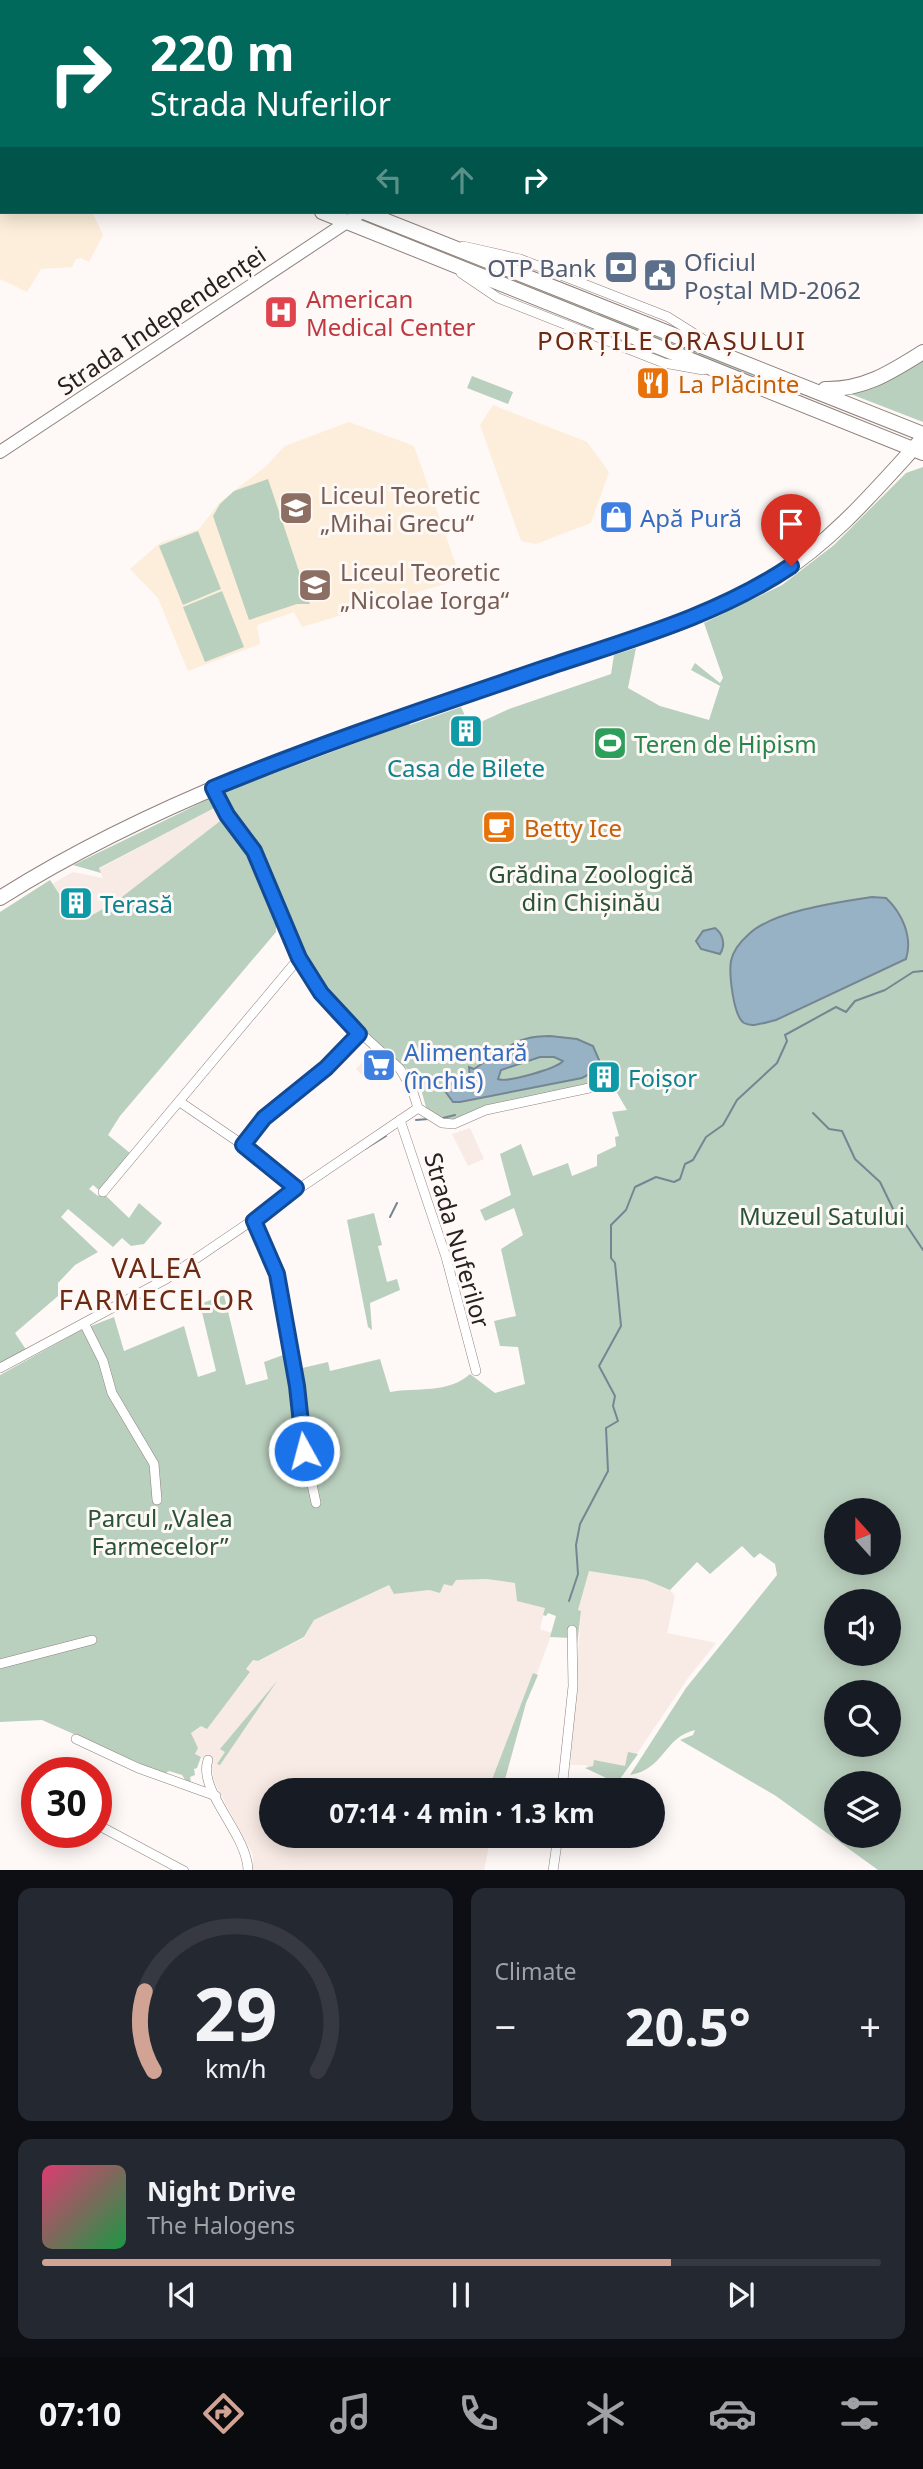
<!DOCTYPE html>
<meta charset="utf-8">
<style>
:root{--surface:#171b24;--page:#242831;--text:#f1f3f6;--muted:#9ea1a6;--line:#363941;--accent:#d1a394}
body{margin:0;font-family:"Noto Sans",sans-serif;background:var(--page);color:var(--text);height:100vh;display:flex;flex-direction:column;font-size:26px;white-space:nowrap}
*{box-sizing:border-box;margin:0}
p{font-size:23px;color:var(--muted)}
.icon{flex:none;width:38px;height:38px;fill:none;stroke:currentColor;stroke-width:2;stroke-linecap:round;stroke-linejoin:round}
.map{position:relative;height:1870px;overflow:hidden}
.panel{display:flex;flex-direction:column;gap:18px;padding:18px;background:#0d0f14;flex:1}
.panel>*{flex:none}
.banner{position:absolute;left:0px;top:0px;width:924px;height:214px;box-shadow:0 4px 18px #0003;background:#00695c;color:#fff;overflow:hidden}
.needle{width:46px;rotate:339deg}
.fabs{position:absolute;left:824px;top:1498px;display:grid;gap:14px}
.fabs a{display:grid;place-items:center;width:77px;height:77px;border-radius:50%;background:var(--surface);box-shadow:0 4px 18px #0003;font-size:35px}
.speed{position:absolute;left:21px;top:1757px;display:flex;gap:14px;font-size:35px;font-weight:700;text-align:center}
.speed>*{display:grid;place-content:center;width:91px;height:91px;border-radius:50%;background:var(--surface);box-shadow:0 4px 18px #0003;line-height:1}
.speed .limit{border:10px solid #d22;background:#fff;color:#111}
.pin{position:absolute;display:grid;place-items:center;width:60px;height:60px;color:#fff;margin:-72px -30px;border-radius:50% 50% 50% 0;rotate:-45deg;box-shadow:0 0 7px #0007}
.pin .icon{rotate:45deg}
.me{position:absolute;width:77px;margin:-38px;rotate:353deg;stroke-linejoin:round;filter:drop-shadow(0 0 5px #0008)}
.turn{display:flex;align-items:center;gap:24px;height:147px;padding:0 35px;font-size:32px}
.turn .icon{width:91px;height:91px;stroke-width:2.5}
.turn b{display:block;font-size:49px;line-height:60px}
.lanes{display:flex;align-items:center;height:66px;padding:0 35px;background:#0003;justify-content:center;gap:35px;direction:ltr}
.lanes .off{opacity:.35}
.big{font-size:52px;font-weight:700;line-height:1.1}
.panel .card{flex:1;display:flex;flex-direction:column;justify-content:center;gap:10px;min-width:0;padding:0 24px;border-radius:14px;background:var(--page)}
.panel .dial{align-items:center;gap:0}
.dial svg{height:182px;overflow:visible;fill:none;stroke:var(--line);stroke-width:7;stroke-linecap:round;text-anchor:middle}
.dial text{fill:var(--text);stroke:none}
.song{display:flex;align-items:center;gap:21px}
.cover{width:84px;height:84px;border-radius:10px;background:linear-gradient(135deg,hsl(340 70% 55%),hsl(140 70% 35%))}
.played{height:7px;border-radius:4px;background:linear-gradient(90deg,var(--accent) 75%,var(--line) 75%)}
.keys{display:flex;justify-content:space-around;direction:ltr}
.heat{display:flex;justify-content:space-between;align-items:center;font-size:38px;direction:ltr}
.panel .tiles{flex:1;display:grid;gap:18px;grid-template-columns:1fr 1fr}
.card:last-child{grid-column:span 2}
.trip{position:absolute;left:259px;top:1778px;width:406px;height:70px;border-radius:35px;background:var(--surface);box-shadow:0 4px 18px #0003;font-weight:700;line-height:70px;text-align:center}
.menu{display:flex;height:112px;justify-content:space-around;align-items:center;background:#090b0e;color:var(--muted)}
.menu .icon{width:49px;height:49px}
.menu .current{color:var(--accent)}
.menu b{font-size:32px;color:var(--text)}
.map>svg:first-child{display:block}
</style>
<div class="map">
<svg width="923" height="1871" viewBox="0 0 923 1871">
<rect width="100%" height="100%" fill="#fef8f6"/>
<g fill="#f8eae4">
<polygon points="215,807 224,818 118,900 86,918 75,918 52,884 73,872 103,878 99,869"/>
<polygon points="372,1052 387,1067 370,1082 356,1069"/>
<polygon points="470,1128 484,1159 468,1166 452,1134"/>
<polygon points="589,1571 646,1580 670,1590 675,1596 667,1633 716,1643 688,1678 617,1783 585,1765 570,1765 581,1612 578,1610"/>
<polygon points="487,1579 516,1583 545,1608 540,1629 552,1633 526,1703 502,1790 271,1790 271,1836 491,1836 484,1870 253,1870 253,1855 213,1780 212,1763 195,1754 198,1748 191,1733 201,1725 207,1728 250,1673 246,1669 253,1659 258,1661 304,1638 314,1620 389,1585 394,1594 429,1590 440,1593 444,1584 456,1580"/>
</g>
<g fill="#fceeda">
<polygon points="0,170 2,212 92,212 103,235 89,262 81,258 76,259 72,267 41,269 27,292 0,279"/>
<polygon points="493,405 587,442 609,472 591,523 536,544 521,541 480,425"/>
<polygon points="349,422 414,446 461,579 302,627 294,612 257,625 260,644 188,671 158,598 130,569 160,543 199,529 220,502 265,467 285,446"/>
</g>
<polygon fill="#fcede0" points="372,0 644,0 372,2"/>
<g fill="#bad0be" fill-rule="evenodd">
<polygon points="96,0 372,0 372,2 95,2"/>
<polygon points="400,233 593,309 591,313 398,237"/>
<polygon points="599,312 803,392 803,395 597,316"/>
<polygon points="923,357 923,422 848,393"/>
<polygon points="472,376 513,392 508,404 467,388"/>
<path d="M923 467V1870H878L776 1796 680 1740 693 1735 695 1730C663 1738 665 1769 630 1775L686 1688 777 1575 775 1564 760 1553 754 1558 742 1546 710 1574 697 1562 670 1590 646 1580 589 1571 578 1610 581 1611 577 1645 571 1638 550 1637 556 1616 548 1613 546 1616 543 1615 545 1608 517 1601 515 1583 487 1579 456 1580 452 1586 444 1584 440 1593 429 1590 394 1594 389 1585 314 1620 304 1637 258 1661 253 1660 246 1669 250 1672 207 1729 201 1726 191 1733 198 1748 195 1754 201 1757 197 1768 194 1769 195 1775 190 1777 191 1782 186 1781 182 1775 169 1771 164 1774 42 1720 0 1722V1375L81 1330 114 1317 124 1351 184 1326 198 1377 216 1371 200 1304 224 1295 246 1385 268 1379 264 1362 294 1351 298 1369 328 1362 330 1371 380 1359 390 1392C417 1387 448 1394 470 1374L495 1393 525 1384 518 1347 500 1346 494 1321 516 1316 501 1249 523 1235 514 1208 485 1221 480 1210 511 1195 500 1154 521 1144 533 1176 568 1163 572 1176 597 1166V1155L616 1146 615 1137 619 1136 612 1112 627 1110 613 1086 617 1084 616 1080 460 1119 444 1121 427 1111 421 1089 406 1068 353 1024 317 980 254 843 230 810 224 792 391 730 407 721 410 725 461 707 465 716 452 724 457 733 509 709 611 674 614 655 636 648 628 688 660 706 709 720 720 686 691 670 695 663 720 683 723 678 704 623 782 585 834 545 906 473ZM836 1510H889V1563H836ZM836 1601H889V1654H836ZM836 1692H889V1745H836ZM836 1783H889V1836H836Z"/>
<polygon points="268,479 310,604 297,604 249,620 213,516 220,504 234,491"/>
<polygon points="198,531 221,589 183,605 159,546"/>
<polygon points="222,591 244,647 205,662 183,607"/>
<polygon points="213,797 224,818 248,849 276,922 276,932 120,1116 108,1135 130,1153 100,1191 93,1185 89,1189 98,1196 101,1193 105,1195 129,1218 139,1203 162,1223 144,1244 131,1246 122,1238 113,1247 68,1209 61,1217 98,1252 75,1265 58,1283 58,1296 15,1333 27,1351 0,1363 0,912 50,880 75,918 84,913 87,918 118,900 224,818 216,807 99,868 101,873 73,865"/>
<polygon points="374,1213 382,1245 378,1246 387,1282 397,1279 400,1290 370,1303 372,1330 368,1327 347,1220"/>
<polygon points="533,1673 538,1675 526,1703 502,1790 488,1790"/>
<polygon points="277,1681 220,1765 217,1764 225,1752 220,1749"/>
<polygon points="628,1752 638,1754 617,1783 585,1768 593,1766 594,1760 625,1766"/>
</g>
<g fill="#97b2c5" stroke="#758693" stroke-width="2" fill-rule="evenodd">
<path d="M872 897 886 898C902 913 913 937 906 959L776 1020C766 1022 753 1028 744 1023 733 1016 729 973 731 961 733 951 741 941 749 934 773 911 839 902 872 897Z"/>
<path d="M715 928C723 934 726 945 720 954L701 949 696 941 703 931Z"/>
<path d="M550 1036 577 1039 593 1046 599 1060V1069L582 1078 460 1102H453L445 1091 452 1083 470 1079 469 1067 474 1069 492 1057 499 1062C506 1040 529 1036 550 1036ZM540 1057H554L563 1061C556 1069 506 1083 498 1079L501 1070Z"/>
</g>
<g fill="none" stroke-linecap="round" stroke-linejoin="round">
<g stroke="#758693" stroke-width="2">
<polyline points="813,1113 829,1129 842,1131 855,1159 880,1182 896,1215 907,1226 923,1250"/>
<polyline points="443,1118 455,1115"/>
<polyline points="416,1120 428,1119"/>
<polyline points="365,1149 386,1136"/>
<polyline points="390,1217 397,1203"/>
<polyline points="261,1221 279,1208"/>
<polyline points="569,1601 578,1574 576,1545 580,1524 608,1471 606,1428 618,1421 613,1406 615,1396 599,1366 621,1326 615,1263 611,1258 611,1225 626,1210 635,1187 656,1177 674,1182 680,1179 685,1164 693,1160 706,1137 723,1125 737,1100 777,1063 787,1041 785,1035 836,1007 846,1012 855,1001 885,990 913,972 923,971"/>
</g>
<g stroke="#8e817c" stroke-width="10">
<g id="minor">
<polyline points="0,26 2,27"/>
<polyline points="0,77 2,77"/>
<polyline points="463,246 520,259 668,317 717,348"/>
<polyline points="461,273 498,298 664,363 703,370"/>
<polyline points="213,787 227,815 254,851 309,975 343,1017 400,1069 412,1089 418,1108"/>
<polyline points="180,1102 243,1145 296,1189"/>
<polyline points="418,1108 442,1123 454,1124 486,1110 608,1084"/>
<polyline points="400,1120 446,1257 476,1371"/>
<polyline points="243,1145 264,1118 326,1067 359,1034"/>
<polyline points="103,1192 299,958"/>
<polyline points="254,1221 277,1274 297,1386 300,1428 316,1503"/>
<polyline points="84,1323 103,1361 112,1393 154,1464 157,1500"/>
<polyline points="0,1368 166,1279 418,1108"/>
<polyline points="0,1664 92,1640"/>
<polyline points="76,1739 138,1768 216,1796"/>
<path d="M208 1760C197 1791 248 1834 248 1871"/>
<polyline points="562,1790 573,1686 572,1630"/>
<polyline points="96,1824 184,1871"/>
<polyline points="553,1871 558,1836"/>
</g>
</g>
<g stroke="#8e817c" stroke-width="14">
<g id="secondary">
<polyline points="664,2 666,0"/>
<polyline points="0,452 362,212"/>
</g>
</g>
<g stroke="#8e817c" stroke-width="16">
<g id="primary">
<polyline points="0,43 2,43"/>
<polyline points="0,59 2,60"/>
<polyline points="322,212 923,453"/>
<polyline points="364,212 923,434"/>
<path d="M825 389C864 390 891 372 923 352"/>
<path d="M0 898C160 797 340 738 518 677 605 647 700 624 778 575 835 539 878 487 923 438"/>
</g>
</g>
<use href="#minor" stroke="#fff" stroke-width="9"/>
<use href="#secondary" stroke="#fff" stroke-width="12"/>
<use href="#primary" stroke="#fff" stroke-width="14"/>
</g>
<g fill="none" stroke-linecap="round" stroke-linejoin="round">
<g stroke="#114b97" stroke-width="18">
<path id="route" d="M304 1451 297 1386 277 1274 254 1221 296 1188 243 1145 264 1118 326 1068 359 1034 321 993 299 958 254 851 227 815 213 788C322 743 434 706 545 668 628 640 717 616 791 566"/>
</g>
<use href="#route" stroke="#1a73e8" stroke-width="12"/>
</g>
<defs>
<g id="bank-square" transform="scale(1.75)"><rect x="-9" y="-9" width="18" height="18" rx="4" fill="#5c6f8a" stroke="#fef8f6"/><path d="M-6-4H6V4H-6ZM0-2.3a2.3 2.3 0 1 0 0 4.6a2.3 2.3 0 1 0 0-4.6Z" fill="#fff"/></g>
<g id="civic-square" transform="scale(1.75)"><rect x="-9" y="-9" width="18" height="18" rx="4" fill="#5c6f8a" stroke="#fef8f6"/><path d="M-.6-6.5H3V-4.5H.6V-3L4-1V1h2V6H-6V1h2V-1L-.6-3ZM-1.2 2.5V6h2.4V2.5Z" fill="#fff"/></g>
<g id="hospital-square" transform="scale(1.75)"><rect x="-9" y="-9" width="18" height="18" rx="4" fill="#e0444e" stroke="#fef8f6"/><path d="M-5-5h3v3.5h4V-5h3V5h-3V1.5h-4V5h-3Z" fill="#fff"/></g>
<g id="restaurant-square" transform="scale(1.75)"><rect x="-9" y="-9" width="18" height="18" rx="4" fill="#e8710a" stroke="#fef8f6"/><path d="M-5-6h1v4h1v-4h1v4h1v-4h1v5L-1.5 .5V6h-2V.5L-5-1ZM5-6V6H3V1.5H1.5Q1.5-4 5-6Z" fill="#fff"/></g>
<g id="school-square" transform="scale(1.75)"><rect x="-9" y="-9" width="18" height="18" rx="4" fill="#8d6e63" stroke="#fef8f6"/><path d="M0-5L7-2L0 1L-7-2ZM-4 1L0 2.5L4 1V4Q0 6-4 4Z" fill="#fff"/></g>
<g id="shop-square" transform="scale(1.75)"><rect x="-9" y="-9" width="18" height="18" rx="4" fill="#3f7fe0" stroke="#fef8f6"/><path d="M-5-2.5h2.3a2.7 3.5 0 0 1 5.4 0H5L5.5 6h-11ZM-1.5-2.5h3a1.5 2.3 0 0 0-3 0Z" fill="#fff"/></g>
<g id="building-square" transform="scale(1.75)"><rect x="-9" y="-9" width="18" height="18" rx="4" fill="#0f9aa8" stroke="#fef8f6"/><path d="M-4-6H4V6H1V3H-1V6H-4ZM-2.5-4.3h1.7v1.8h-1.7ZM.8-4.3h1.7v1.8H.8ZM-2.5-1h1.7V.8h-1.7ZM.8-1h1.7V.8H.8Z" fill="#fff"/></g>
<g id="stadium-square" transform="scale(1.75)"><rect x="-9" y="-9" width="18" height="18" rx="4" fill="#2e9e5b" stroke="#fef8f6"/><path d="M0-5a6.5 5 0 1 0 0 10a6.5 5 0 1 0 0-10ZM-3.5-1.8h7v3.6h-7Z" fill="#fff"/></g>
<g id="cafe-square" transform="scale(1.75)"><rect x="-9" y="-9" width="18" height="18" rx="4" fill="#e8710a" stroke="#fef8f6"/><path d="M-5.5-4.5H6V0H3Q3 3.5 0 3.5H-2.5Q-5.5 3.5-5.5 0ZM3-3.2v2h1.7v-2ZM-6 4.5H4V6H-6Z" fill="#fff"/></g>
<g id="supermarket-square" transform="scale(1.75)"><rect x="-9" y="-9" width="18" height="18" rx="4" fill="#3f7fe0" stroke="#fef8f6"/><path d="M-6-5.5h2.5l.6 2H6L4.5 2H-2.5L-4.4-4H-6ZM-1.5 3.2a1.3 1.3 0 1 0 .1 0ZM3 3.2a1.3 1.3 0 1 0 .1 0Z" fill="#fff"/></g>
</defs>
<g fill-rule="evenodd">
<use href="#bank-square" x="621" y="267"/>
<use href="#civic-square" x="660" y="275"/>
<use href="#hospital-square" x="281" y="312"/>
<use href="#restaurant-square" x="653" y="383"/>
<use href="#school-square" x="296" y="508"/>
<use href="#shop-square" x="616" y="517"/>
<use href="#school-square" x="315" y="585"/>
<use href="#building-square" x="466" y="731"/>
<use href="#stadium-square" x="610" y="743"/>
<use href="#cafe-square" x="499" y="827"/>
<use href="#building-square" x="76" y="903"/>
<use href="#supermarket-square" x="379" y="1065"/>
<use href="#building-square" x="604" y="1077"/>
</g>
<g text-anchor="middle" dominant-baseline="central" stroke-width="6" stroke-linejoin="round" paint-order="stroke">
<g font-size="24" fill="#4e5e75" stroke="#fef8f6" text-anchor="start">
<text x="684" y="261">Oficiul<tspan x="684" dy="28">Poștal MD-2062</tspan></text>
<text x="596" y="267" text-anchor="end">OTP Bank</text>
</g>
<g font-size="24" fill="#be3a42" stroke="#fef8f6" text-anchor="start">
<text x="306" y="298">American<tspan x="306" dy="28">Medical Center</tspan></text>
</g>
<g font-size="24" fill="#27211f" stroke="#fef8f6">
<text transform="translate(161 320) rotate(-34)">Strada Independenței</text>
<text transform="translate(458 1240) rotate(74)">Strada Nuferilor</text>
</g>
<g font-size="24" fill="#c56008" stroke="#fef8f6" text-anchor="start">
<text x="678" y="383">La Plăcinte</text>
<text x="524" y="827">Betty Ice</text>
</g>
<g font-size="24" fill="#785e54" stroke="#fef8f6" text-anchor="start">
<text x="320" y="494">Liceul Teoretic<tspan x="320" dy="28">„Mihai Grecu“</tspan></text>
<text x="340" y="571">Liceul Teoretic<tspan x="340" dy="28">„Nicolae Iorga“</tspan></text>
</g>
<g font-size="24" fill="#366cbe" stroke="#fef8f6" text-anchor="start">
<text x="640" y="517">Apă Pură</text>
<text x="404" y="1051">Alimentară<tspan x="404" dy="28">(închis)</tspan></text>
</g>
<g font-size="24" fill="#27864d" stroke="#fef8f6" text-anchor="start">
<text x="634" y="743">Teren de Hipism</text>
</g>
<g font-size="24" fill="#0d838f" stroke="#fef8f6" text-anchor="start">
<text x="466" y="767" text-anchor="middle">Casa de Bilete</text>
<text x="100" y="903">Terasă</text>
<text x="628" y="1077">Foișor</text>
</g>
<g font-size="24" fill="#285334" stroke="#fef8f6">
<text x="591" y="873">Grădina Zoologică<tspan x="591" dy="28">din Chișinău</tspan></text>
<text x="822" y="1215">Muzeul Satului</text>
<text x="160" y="1517">Parcul „Valea<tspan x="160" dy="28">Farmecelor”</tspan></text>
</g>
<g font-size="26" letter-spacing="2" fill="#6c2a13" stroke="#fef8f6">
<text x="672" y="340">PORȚILE ORAȘULUI</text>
</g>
<g font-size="28" letter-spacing="2" fill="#6c2a13" stroke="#fef8f6">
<text x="157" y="1267">VALEA<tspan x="157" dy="32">FARMECELOR</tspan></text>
</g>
</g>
</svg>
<div class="fabs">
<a><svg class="needle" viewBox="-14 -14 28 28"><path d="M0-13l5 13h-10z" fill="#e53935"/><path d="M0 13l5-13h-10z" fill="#9ea1a6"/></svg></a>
<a><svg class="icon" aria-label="sound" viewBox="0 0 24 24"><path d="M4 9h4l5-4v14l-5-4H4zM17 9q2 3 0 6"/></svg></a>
<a><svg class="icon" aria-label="search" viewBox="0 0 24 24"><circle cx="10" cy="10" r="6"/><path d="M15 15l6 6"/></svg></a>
<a><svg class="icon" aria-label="layers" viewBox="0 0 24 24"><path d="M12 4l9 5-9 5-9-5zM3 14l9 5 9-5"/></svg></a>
</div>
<div class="speed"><div class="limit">30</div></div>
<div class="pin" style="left:791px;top:566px;background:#d93025"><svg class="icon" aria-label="arrive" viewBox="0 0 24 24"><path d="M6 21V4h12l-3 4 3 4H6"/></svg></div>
<svg class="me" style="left:304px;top:1451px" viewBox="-20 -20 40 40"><circle r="17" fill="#1a73e8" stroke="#fff" stroke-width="3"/><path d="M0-11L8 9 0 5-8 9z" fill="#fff"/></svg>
<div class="trip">07:14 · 4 min · 1.3 km</div>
<div class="banner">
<div class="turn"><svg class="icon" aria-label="right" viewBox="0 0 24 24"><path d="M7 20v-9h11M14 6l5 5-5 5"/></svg><div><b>220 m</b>Strada Nuferilor</div></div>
<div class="lanes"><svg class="icon off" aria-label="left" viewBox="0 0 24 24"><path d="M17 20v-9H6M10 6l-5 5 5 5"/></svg><svg class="icon off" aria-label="ahead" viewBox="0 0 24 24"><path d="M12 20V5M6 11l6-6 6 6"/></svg><svg class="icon" aria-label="right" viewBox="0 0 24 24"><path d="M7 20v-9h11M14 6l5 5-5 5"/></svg></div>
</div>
</div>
<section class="panel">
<div class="tiles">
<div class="card dial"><svg viewBox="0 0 100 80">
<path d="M14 69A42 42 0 1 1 86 69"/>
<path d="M14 69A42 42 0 0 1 10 34" stroke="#d1a394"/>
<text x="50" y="56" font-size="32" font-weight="700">29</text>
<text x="50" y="72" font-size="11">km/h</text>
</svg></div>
<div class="card"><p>Climate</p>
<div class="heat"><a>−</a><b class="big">20.5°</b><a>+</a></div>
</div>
<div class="card">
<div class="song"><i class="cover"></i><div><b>Night Drive</b><p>The Halogens</p></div></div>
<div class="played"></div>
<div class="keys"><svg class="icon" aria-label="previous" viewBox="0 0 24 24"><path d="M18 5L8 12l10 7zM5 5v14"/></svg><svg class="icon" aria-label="pause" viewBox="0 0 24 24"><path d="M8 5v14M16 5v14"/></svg><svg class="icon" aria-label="next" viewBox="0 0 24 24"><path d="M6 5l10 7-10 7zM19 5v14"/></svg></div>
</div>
</div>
</section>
<nav class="menu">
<b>07:10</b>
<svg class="icon current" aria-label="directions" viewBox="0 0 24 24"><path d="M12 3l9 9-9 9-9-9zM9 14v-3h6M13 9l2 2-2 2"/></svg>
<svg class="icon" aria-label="music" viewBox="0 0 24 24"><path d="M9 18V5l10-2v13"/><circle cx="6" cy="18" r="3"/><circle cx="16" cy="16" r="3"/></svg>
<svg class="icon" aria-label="phone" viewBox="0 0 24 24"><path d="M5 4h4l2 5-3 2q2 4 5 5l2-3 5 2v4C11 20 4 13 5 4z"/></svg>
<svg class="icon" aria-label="climate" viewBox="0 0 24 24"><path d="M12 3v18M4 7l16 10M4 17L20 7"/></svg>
<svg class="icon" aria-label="car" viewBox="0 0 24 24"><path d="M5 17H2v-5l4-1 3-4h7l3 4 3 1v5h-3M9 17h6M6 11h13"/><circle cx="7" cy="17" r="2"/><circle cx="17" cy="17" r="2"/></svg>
<svg class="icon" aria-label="filters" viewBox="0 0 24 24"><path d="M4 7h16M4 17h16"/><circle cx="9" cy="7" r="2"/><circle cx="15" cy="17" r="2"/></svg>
</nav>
